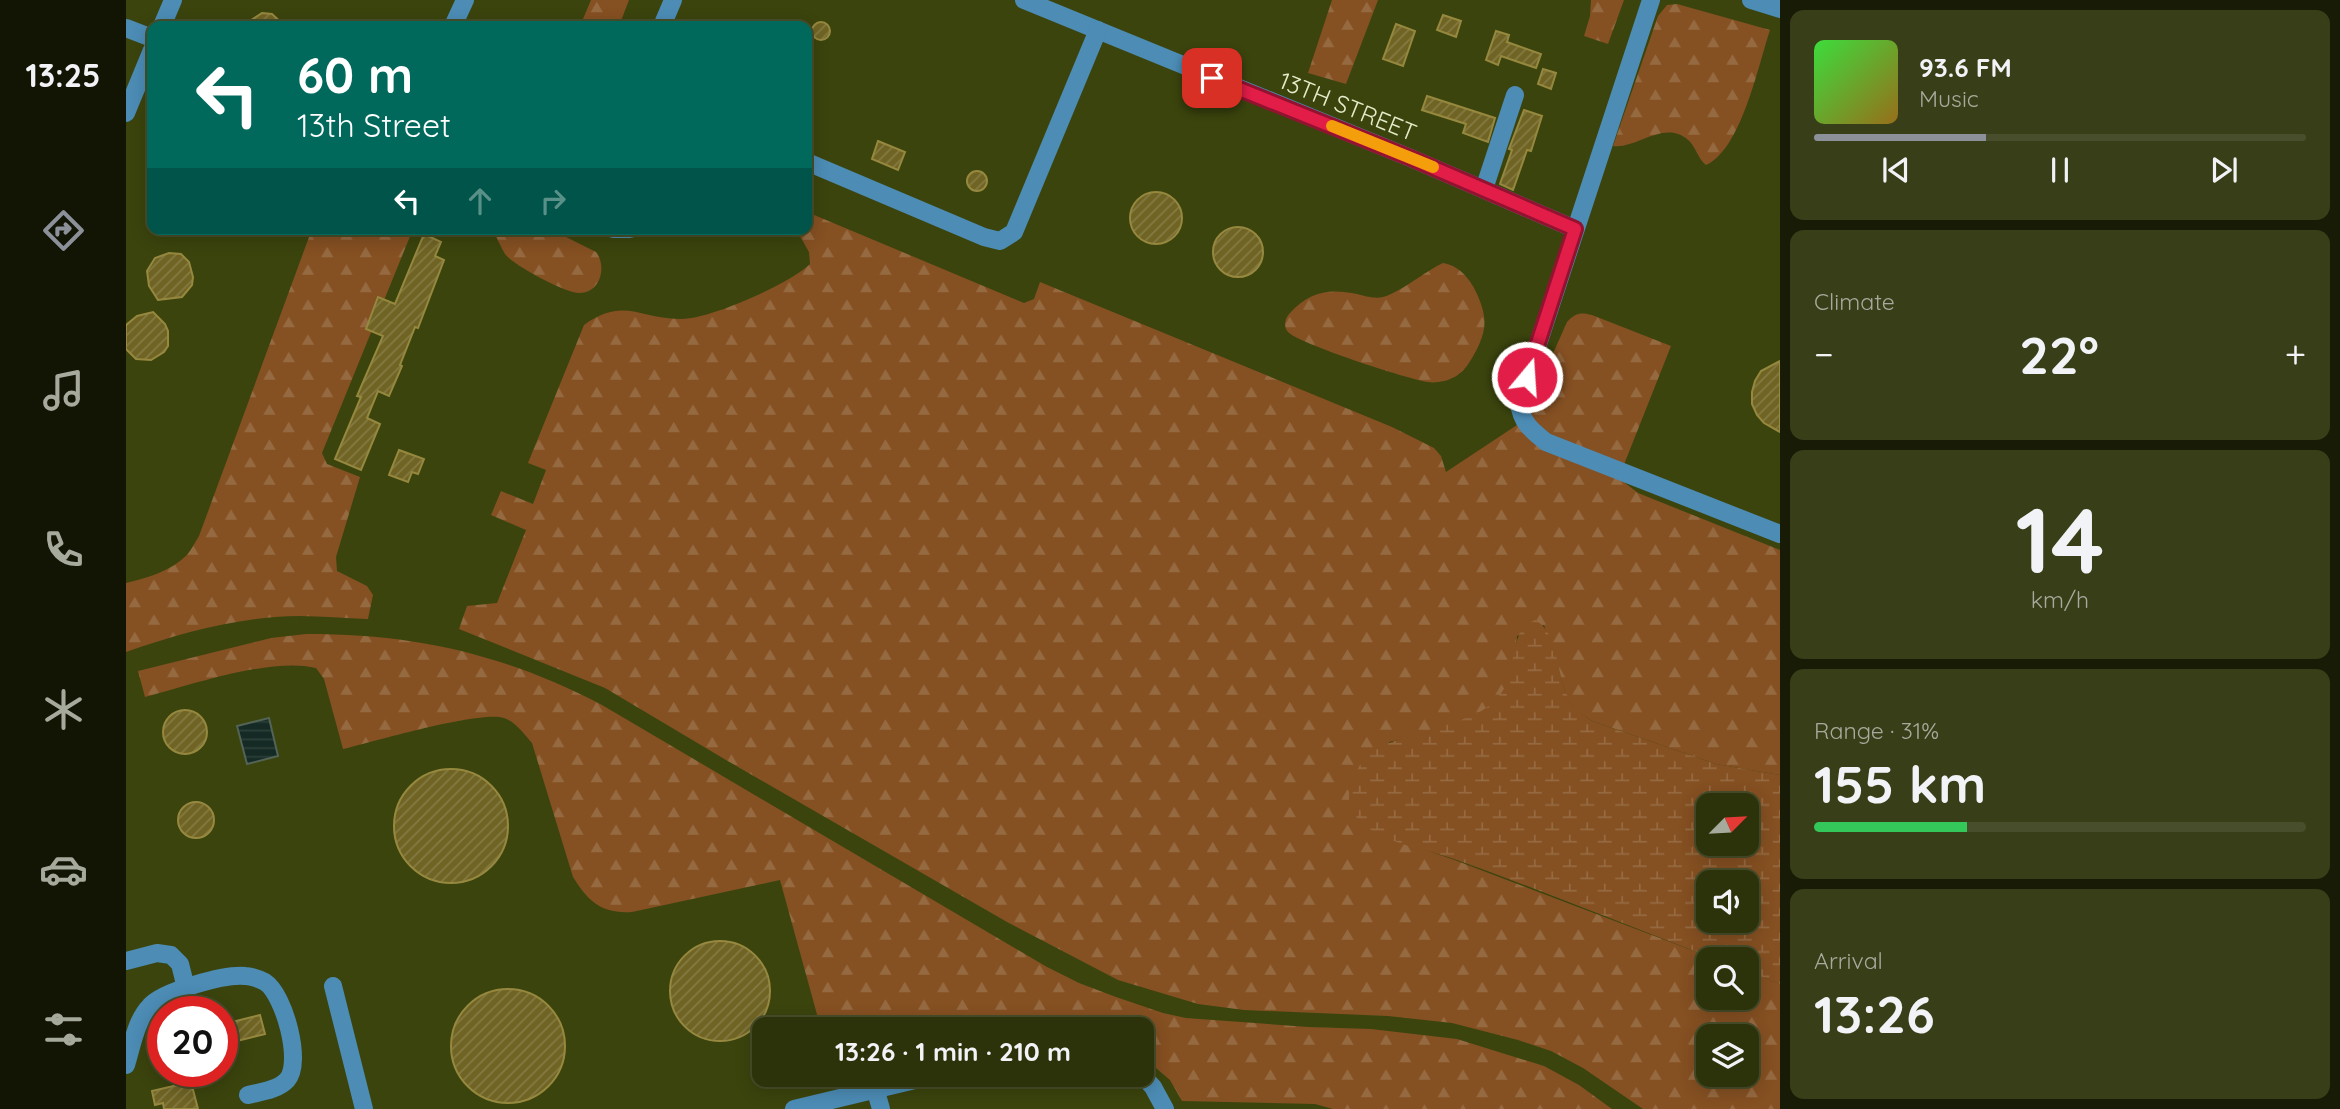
<!DOCTYPE html>
<meta charset="utf-8">
<style>
:root{--surface:#2c330a;--page:#383f18;--text:#f1f3f6;--muted:#a6aa9c;--line:#484e2b;--accent:#8c9099}
body{margin:0;font-family:Quicksand,sans-serif;background:var(--page);color:var(--text);height:100vh;display:flex;flex-direction:column;font-size:26px;white-space:nowrap}
*{box-sizing:border-box;margin:0}
p{font-size:23px;color:var(--muted)}
.icon{flex:none;width:38px;height:38px;fill:none;stroke:currentColor;stroke-width:2;stroke-linecap:round;stroke-linejoin:round}
.map{position:relative;flex:1;overflow:hidden}
.panel{display:flex;flex-direction:column;gap:10px;padding:10px;background:#181c06;width:560px}
.panel>*{flex:none}
.banner{position:absolute;left:21px;top:21px;width:665px;height:214px;border-radius:14px;box-shadow:0 4px 18px #0003,0 0 0 2px var(--line);background:#00695c;color:#fff;overflow:hidden}
.needle{width:46px;rotate:66deg}
.controls{position:absolute;left:1570px;top:793px;display:grid;gap:14px}
.controls a{display:grid;place-items:center;width:63px;height:63px;border-radius:14px;background:var(--surface);box-shadow:0 4px 18px #0003,0 0 0 2px var(--line);font-size:35px}
.speed{position:absolute;left:21px;top:996px;display:flex;gap:14px;font-size:35px;font-weight:700;text-align:center}
.speed>*{display:grid;place-content:center;width:91px;height:91px;border-radius:50%;background:var(--surface);box-shadow:0 4px 18px #0003,0 0 0 2px var(--line);line-height:1}
.speed .limit{border:10px solid #d22;background:#fff;color:#111}
.pin{position:absolute;display:grid;place-items:center;width:60px;height:60px;color:#fff;margin:-30px;border-radius:14px;box-shadow:0 4px 10px #0006}
.me{position:absolute;width:77px;margin:-38px;rotate:18deg;stroke-linejoin:round;filter:drop-shadow(0 0 5px #0008)}
.turn{display:flex;align-items:center;gap:24px;height:147px;padding:0 35px;font-size:32px}
.turn .icon{width:91px;height:91px;stroke-width:2.5}
.turn b{display:block;font-size:49px;line-height:60px}
.lanes{display:flex;align-items:center;height:66px;padding:0 35px;background:#0003;justify-content:center;gap:35px;direction:ltr}
.lanes .off{opacity:.35}
.big{font-size:52px;font-weight:800;line-height:1.1}
.panel .widget{flex:1;display:flex;flex-direction:column;justify-content:center;gap:10px;min-width:0;padding:0 24px;border-radius:14px;background:var(--page)}
.panel .dial{align-items:center;gap:0}
.dial b{font-size:91px;line-height:1}
.song{display:flex;align-items:center;gap:21px}
.cover{width:84px;height:84px;border-radius:10px;background:linear-gradient(135deg,hsl(120 70% 55%),hsl(40 70% 35%))}
.played{height:7px;border-radius:4px;background:linear-gradient(90deg,var(--accent) 35%,var(--line) 35%)}
.keys{display:flex;justify-content:space-around;direction:ltr}
.heat{display:flex;justify-content:space-between;align-items:center;font-size:38px;direction:ltr}
.charge{height:10px;border-radius:5px;background:linear-gradient(90deg,#34c759 31%,var(--line) 0)}
.trip{position:absolute;left:626px;top:1017px;width:402px;height:70px;border-radius:14px;background:var(--surface);box-shadow:0 4px 18px #0003,0 0 0 2px var(--line);font-weight:800;line-height:70px;text-align:center}
main{display:flex;flex:1;min-height:0}
.tabs{display:flex;flex-direction:column;width:126px;justify-content:space-around;align-items:center;background:#121404;color:var(--muted)}
.tabs .icon{width:49px;height:49px}
.tabs .active{color:var(--accent)}
.tabs b{font-size:32px;color:var(--text)}
.map>svg:first-child{display:block}
</style>
<main>
<nav class="tabs">
<b>13:25</b>
<svg class="icon active" aria-label="directions" viewBox="0 0 24 24"><path d="M12 3l9 9-9 9-9-9zM9 14v-3h6M13 9l2 2-2 2"/></svg>
<svg class="icon" aria-label="music" viewBox="0 0 24 24"><path d="M9 18V5l10-2v13"/><circle cx="6" cy="18" r="3"/><circle cx="16" cy="16" r="3"/></svg>
<svg class="icon" aria-label="phone" viewBox="0 0 24 24"><path d="M5 4h4l2 5-3 2q2 4 5 5l2-3 5 2v4C11 20 4 13 5 4z"/></svg>
<svg class="icon" aria-label="climate" viewBox="0 0 24 24"><path d="M12 3v18M4 7l16 10M4 17L20 7"/></svg>
<svg class="icon" aria-label="car" viewBox="0 0 24 24"><path d="M5 17H2v-5l4-1 3-4h7l3 4 3 1v5h-3M9 17h6M6 11h13"/><circle cx="7" cy="17" r="2"/><circle cx="17" cy="17" r="2"/></svg>
<svg class="icon" aria-label="filters" viewBox="0 0 24 24"><path d="M4 7h16M4 17h16"/><circle cx="9" cy="7" r="2"/><circle cx="15" cy="17" r="2"/></svg>
</nav>
<div class="map">
<svg width="1654" height="1109" viewBox="0 0 1654 1109">
<defs>
<pattern id="forest-firs" width="22" height="20" patternUnits="userSpaceOnUse" patternTransform="scale(1.75)"><rect width="22" height="20" fill="#855022"/><path d="M5 1l3.5 6h-7zM16 11l3.5 6h-7z" fill="#966a41"/></pattern>
<pattern id="wetland-marsh" width="20" height="14" patternUnits="userSpaceOnUse" patternTransform="scale(1.75)"><rect width="20" height="14" fill="#855022"/><path d="M1 5h8M5 5V1M11 12h8M15 12V8" fill="none" stroke="#966a41"/></pattern>
<pattern id="water-rules" width="6" height="5" patternUnits="userSpaceOnUse" patternTransform="scale(1.75)"><rect width="6" height="5" fill="#152a25"/><path d="M0 2.5h6" fill="none" stroke="#2c3f39"/></pattern>
<pattern id="building-hatch" width="6" height="6" patternUnits="userSpaceOnUse" patternTransform="scale(1.75)"><rect width="6" height="6" fill="#706424"/><path d="M-1 1l2-2M0 6l6-6M5 7l2-2" fill="none" stroke="#847a42"/></pattern>
</defs>
<rect width="100%" height="100%" fill="#3b440d"/>
<g fill="url(#forest-firs)" fill-rule="evenodd">
<polygon points="465,0 503,0 493,26 454,26"/>
<polygon points="1206,0 1252,0 1220,84 1182,73"/>
<polygon points="1465,0 1498,0 1482,44 1458,36 1464,16"/>
<path d="M1551 4 1644 30C1632 66 1615 150 1580 165 1571 158 1570 146 1561 139 1537 120 1511 149 1487 146L1532 16 1541 5Z"/>
<path d="M681 212 898 303 908 299 914 282 1266 427 1308 448 1315 456 1320 472 1397 421 1441 322C1449 313 1455 312 1466 315L1545 346 1497 467 1499 483 1512 493 1654 550V775L1590 764 1466 721 1450 710 1441 697 1418 625 1391 636C1389 653 1387 673 1379 689 1363 721 1296 734 1263 742L1275 842 1326 859 1589 959H1582V998H1620L1621 971 1654 984V1109H1517L1457 1068 1425 1051 1392 1040 1326 1023 1262 1016 1118 1010 1072 1004 992 980 881 922 600 760 479 688 333 629 341 606 371 603 400 530 365 515 375 491 407 504 420 470 402 463 458 325C499 296 514 320 556 319 585 319 663 284 684 264L683 252 670 229H681ZM1582 1036H1620V1074H1582Z"/>
<path d="M186 229H287L196 453 201 464 234 477 210 557 211 571 241 586 247 595 242 619C211 618 180 614 149 617 98 621 48 635 0 652V583C21 578 45 571 61 555 66 549 69 542 73 536Z"/>
<path d="M367 229H424L470 252C481 266 475 293 453 293 439 293 387 265 379 254 375 247 370 237 367 229Z"/>
<path d="M1317 263C1337 266 1349 286 1355 304 1361 321 1359 333 1351 349 1343 364 1336 377 1318 381 1313 382 1307 383 1302 382 1284 380 1171 343 1162 332 1157 326 1159 318 1164 313 1183 292 1203 288 1231 294 1239 296 1248 299 1257 297 1275 292 1298 272 1317 263Z"/>
<path d="M180 634C291 634 377 654 476 705L921 967 953 983 990 997 1037 1013 1060 1018 1182 1027 1245 1029 1331 1039 1418 1066 1453 1085 1486 1109H1207L1189 1104 1056 1101 1044 1080 1017 1057V1029L914 1027 695 1029 654 880 506 912C475 914 462 901 447 877L406 743C398 734 390 722 378 718 354 710 247 742 217 749L198 679 190 668C144 657 66 685 19 697L12 671 145 638Z"/>
</g>
<path fill="url(#wetland-marsh)" fill-rule="evenodd" d="M1409 620C1433 633 1430 674 1442 697 1447 708 1456 714 1466 721L1590 764 1654 775V984L1621 971 1620 959H1589C1502 926 1415 890 1328 859 1297 848 1259 844 1235 822 1215 804 1223 780 1237 761 1258 734 1325 730 1357 710 1401 684 1374 636 1409 620ZM1582 805H1620V844H1582ZM1582 882H1620V920H1582Z"/>
<polygon fill="url(#water-rules)" stroke="#536456" stroke-width="2" points="143,718 152,756 121,764 111,726"/>
<g fill="url(#building-hatch)" stroke="#96883f" stroke-width="2">
<polygon points="136,13 146,14 159,26 116,26"/>
<polygon points="1317,15 1335,21 1330,37 1311,30"/>
<circle cx="695" cy="31" r="9"/>
<polygon points="1270,24 1289,31 1277,66 1257,59"/>
<polygon points="1370,31 1383,35 1381,42 1415,54 1410,68 1375,56 1372,65 1360,60"/>
<polygon points="1417,69 1430,73 1425,89 1412,84"/>
<polygon points="1301,96 1369,118 1362,142 1337,133 1340,124 1296,110"/>
<polygon points="1398,110 1416,116 1405,151 1401,150 1387,190 1374,184 1386,150 1383,149"/>
<polygon points="752,141 779,152 772,170 746,159"/>
<circle cx="851" cy="181" r="10"/>
<circle cx="1030" cy="218" r="26"/>
<circle cx="1112" cy="252" r="25"/>
<polygon points="298,234 315,242 309,256 318,260 292,328 289,327 274,365 276,366 263,396 252,391 241,418 254,424 235,470 209,459 235,397 231,396 257,336 240,329 252,297 269,304"/>
<polygon points="43,253 55,254 63,262 67,277 66,285 56,297 32,300 23,286 21,271 29,258"/>
<polygon points="27,312 39,324 42,331 42,346 38,352 25,360 10,359 0,349 0,325 11,316"/>
<polygon points="1654,361 1654,432 1638,423 1631,415 1626,404 1626,392 1629,381 1635,371"/>
<polygon points="273,450 298,459 292,474 286,472 282,482 263,475"/>
<circle cx="59" cy="732" r="22"/>
<circle cx="325" cy="826" r="57"/>
<circle cx="70" cy="820" r="18"/>
<circle cx="594" cy="991" r="50"/>
<circle cx="382" cy="1046" r="57"/>
<polygon points="134,1015 139,1034 107,1042 102,1023"/>
<polygon points="65,1082 72,1109 38,1109 37,1103 29,1105 26,1091"/>
</g>
<g fill="none" stroke-linecap="round" stroke-linejoin="round">
<g stroke="#4c8cb5" stroke-width="18">
<polyline points="898,0 1287,159 1449,229"/>
<path d="M1525 0 1393 402C1395 422 1405 430 1420 442L1654 534"/>
<polyline points="1625,0 1654,9"/>
<polyline points="36,26 47,0"/>
<polyline points="327,26 339,0"/>
<polyline points="536,26 547,0"/>
<polyline points="0,28 26,38"/>
<polyline points="0,113 26,50"/>
<polyline points="681,162 858,237 874,241 888,232 972,30"/>
<polyline points="1358,189 1389,95"/>
<polyline points="487,229 504,229"/>
<polyline points="0,961 31,953 45,955 54,964 60,988"/>
<polyline points="207,986 238,1109"/>
<path d="M0 1065C6 1046 10 1020 24 1006 37 991 99 974 119 976 126 976 133 979 139 982 158 994 177 1063 161 1080 152 1090 134 1092 122 1095"/>
<polyline points="1015,1074 1027,1087 1039,1109"/>
<polyline points="749,1088 755,1109"/>
<polyline points="668,1109 814,1074"/>
</g>
</g>
<g fill="none" stroke-linecap="round" stroke-linejoin="round">
<g stroke="#92132f" stroke-width="18">
<polyline id="route" points="1086,78 1287,159 1449,229 1401,377"/>
</g>
<use href="#route" stroke="#e11d48" stroke-width="12"/>
<polyline stroke="#f59e0b" stroke-width="12" points="1206,126 1307,167"/>
</g>
<g text-anchor="middle" dominant-baseline="central" stroke-width="7" stroke-linejoin="round" paint-order="stroke">
<g font-size="24" fill="#e4edc9" stroke="#3b440d">
<text transform="translate(1222 106) rotate(22)">13TH STREET</text>
</g>
</g>
</svg>
<div class="controls">
<a><svg class="needle" viewBox="-14 -14 28 28"><path d="M0-13l5 13h-10z" fill="#e53935"/><path d="M0 13l5-13h-10z" fill="#a6aa9c"/></svg></a>
<a><svg class="icon" aria-label="sound" viewBox="0 0 24 24"><path d="M4 9h4l5-4v14l-5-4H4zM17 9q2 3 0 6"/></svg></a>
<a><svg class="icon" aria-label="search" viewBox="0 0 24 24"><circle cx="10" cy="10" r="6"/><path d="M15 15l6 6"/></svg></a>
<a><svg class="icon" aria-label="layers" viewBox="0 0 24 24"><path d="M12 4l9 5-9 5-9-5zM3 14l9 5 9-5"/></svg></a>
</div>
<div class="speed"><div class="limit">20</div></div>
<div class="pin" style="left:1086px;top:78px;background:#d93025"><svg class="icon" aria-label="arrive" viewBox="0 0 24 24"><path d="M6 21V4h12l-3 4 3 4H6"/></svg></div>
<svg class="me" style="left:1401px;top:377px" viewBox="-20 -20 40 40"><circle r="17" fill="#e11d48" stroke="#fff" stroke-width="3"/><path d="M0-11L8 9 0 5-8 9z" fill="#fff"/></svg>
<div class="trip">13:26 · 1 min · 210 m</div>
<div class="banner">
<div class="turn"><svg class="icon" aria-label="left" viewBox="0 0 24 24"><path d="M17 20v-9H6M10 6l-5 5 5 5"/></svg><div><b>60 m</b>13th Street</div></div>
<div class="lanes"><svg class="icon" aria-label="left" viewBox="0 0 24 24"><path d="M17 20v-9H6M10 6l-5 5 5 5"/></svg><svg class="icon off" aria-label="ahead" viewBox="0 0 24 24"><path d="M12 20V5M6 11l6-6 6 6"/></svg><svg class="icon off" aria-label="right" viewBox="0 0 24 24"><path d="M7 20v-9h11M14 6l5 5-5 5"/></svg></div>
</div>
</div>
<section class="panel">
<div class="widget">
<div class="song"><i class="cover"></i><div><b>93.6 FM</b><p>Music</p></div></div>
<div class="played"></div>
<div class="keys"><svg class="icon" aria-label="previous" viewBox="0 0 24 24"><path d="M18 5L8 12l10 7zM5 5v14"/></svg><svg class="icon" aria-label="pause" viewBox="0 0 24 24"><path d="M8 5v14M16 5v14"/></svg><svg class="icon" aria-label="next" viewBox="0 0 24 24"><path d="M6 5l10 7-10 7zM19 5v14"/></svg></div>
</div>
<div class="widget"><p>Climate</p>
<div class="heat"><a>−</a><b class="big">22°</b><a>+</a></div>
</div>
<div class="widget dial"><b>14</b><p>km/h</p></div>
<div class="widget"><p>Range · 31%</p><b class="big">155 km</b><div class="charge"></div></div>
<div class="widget"><p>Arrival</p><b class="big">13:26</b></div>
</section>
</main>
